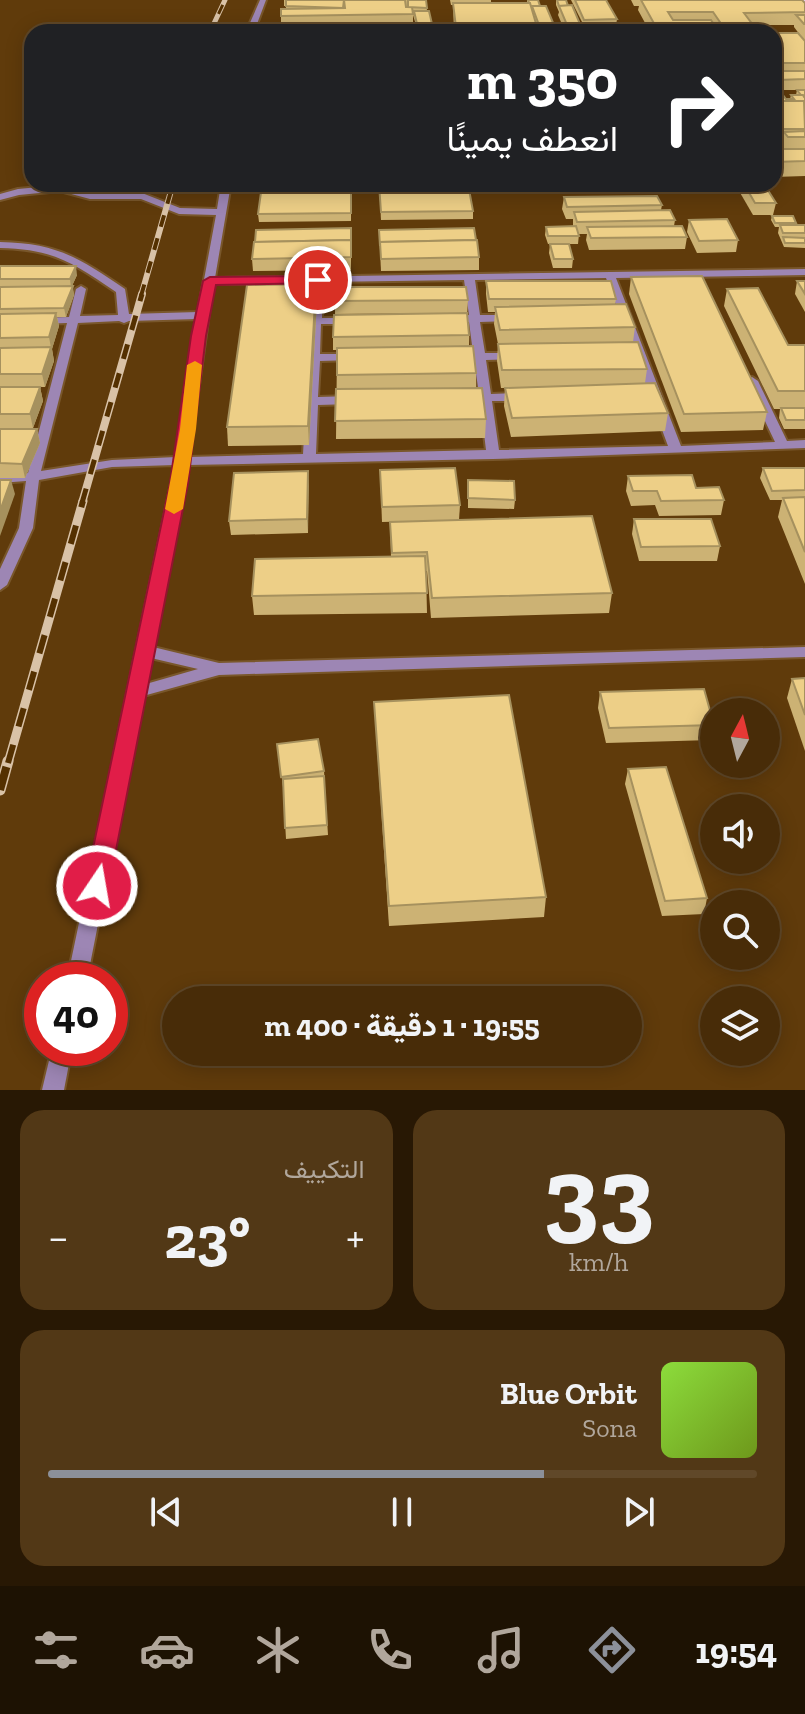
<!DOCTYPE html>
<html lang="ar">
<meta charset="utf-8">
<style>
:root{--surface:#482c08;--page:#523816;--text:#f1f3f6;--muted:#b1a79c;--line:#604829;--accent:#8c9099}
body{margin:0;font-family:"Zilla Slab",Vazirmatn,serif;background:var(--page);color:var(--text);direction:rtl;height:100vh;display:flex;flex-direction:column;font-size:30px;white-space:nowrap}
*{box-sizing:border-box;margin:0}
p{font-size:26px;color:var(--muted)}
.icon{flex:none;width:44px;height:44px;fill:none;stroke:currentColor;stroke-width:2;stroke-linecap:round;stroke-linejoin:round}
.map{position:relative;height:1090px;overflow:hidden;direction:ltr}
.side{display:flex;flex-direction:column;gap:20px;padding:20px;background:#281804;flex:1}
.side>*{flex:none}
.hud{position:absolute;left:24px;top:24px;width:758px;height:168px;border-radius:24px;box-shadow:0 4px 20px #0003,0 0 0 2px var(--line);direction:rtl;background:#202124;color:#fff;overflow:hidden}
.needle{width:52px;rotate:7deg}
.fabs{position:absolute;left:700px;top:698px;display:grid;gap:16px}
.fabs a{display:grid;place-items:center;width:80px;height:80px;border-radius:50%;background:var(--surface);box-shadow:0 4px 20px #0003,0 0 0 2px var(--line);font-size:40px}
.speed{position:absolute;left:24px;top:962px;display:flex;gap:16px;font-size:40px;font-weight:700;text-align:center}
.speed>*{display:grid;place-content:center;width:104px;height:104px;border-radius:50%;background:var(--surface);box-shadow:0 4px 20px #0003,0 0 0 2px var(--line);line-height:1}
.speed .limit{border:12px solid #d22;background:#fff;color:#111}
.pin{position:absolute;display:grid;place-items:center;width:68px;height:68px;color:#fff;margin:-34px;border:4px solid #fff;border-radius:50%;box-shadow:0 2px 8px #0007}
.me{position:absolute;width:88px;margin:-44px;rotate:12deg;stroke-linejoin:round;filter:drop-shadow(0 0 6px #0008)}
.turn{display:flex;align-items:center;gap:28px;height:168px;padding:0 32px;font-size:36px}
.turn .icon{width:104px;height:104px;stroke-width:2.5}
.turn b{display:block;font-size:56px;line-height:68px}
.big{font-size:60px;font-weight:800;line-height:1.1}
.side .tile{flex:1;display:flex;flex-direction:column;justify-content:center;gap:12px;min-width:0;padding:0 28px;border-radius:24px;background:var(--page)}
.side .dial{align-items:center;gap:0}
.dial b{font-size:104px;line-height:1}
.song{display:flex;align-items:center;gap:24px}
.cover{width:96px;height:96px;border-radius:12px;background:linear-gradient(135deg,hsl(90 70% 55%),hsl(80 70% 35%))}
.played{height:8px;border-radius:4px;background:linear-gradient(90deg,var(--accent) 70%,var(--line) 70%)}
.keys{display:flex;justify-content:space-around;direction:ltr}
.heat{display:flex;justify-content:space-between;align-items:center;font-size:44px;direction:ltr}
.side .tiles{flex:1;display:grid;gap:20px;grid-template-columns:1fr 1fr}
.tile:last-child{grid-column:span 2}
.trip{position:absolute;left:162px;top:986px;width:480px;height:80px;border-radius:40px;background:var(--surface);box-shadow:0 4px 20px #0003,0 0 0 2px var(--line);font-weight:800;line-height:80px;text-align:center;direction:rtl}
.menu{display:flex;height:128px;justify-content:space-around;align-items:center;background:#1d1203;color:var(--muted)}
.menu .icon{width:56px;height:56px}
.menu .current{color:var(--accent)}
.menu b{font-size:36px;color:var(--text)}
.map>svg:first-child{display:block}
</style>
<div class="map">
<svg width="805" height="1090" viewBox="0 0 805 1090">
<rect width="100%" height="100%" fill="#603b0b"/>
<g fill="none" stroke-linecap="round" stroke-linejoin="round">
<g stroke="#79572b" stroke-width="4">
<g id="minor">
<polygon points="260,0 266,0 254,32 246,32"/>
<path d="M221 184H231L215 278 805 269V275L616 278 681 446 775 442 746 381 752 377 758 381 787 441 805 440V448L493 459 188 465 153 647 219 663 805 647V657L219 675 143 696 87 980H67L175 465 112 467 39 480 33 528 7 585 0 590V569L19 528 26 481 0 483V475L28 473 67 323 40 324 34 321 40 318 69 317 76 289 81 286 86 289 80 316 118 315 116 292C73 263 54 249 0 248V242C57 243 79 258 125 289L129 314 198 312 216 215 179 214 141 199H90L60 191 19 195 0 200V194L18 189 60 185 90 193H142L180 208 217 209ZM606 278 668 446 499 450 492 401H520L526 397 520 393 491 394 486 360 514 359 520 356 514 353H485L480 322 512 321 517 318 512 315H480L475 280ZM464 280 469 315 449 316 444 319 449 322H469L473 353 455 354 449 357 455 360H474L479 394H465L459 398 465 402 480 401 486 450 316 454 318 405 352 404 358 400 352 396 318 397 320 361 354 360 360 357 354 354H320L321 324H352L358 321 352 318H322L323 282ZM313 283 303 454 189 457 213 284ZM197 319 176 457 112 460 41 471 78 323 119 321 124 323 129 321ZM151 658 198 669 146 684Z"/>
<polygon points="52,1048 72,1048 64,1090 42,1090"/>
</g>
</g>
<g stroke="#79572b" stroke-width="4">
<polygon id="major" points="798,0 805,0 805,5"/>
</g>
<use href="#minor" fill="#9d86b4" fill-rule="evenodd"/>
<use href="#major" fill="#e7d5fa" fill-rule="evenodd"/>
<g stroke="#d9c2a7" stroke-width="5">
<polyline id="rail-far4" points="210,32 225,0"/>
</g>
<g stroke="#d9c2a7" stroke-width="6">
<polyline id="rail-far3" points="141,296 173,184"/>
</g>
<g stroke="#d9c2a7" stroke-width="8">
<polyline id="rail-far2" points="82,503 142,294"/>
</g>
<g stroke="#d9c2a7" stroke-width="9">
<polyline id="rail-far1" points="8,763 83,501"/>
</g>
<g stroke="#d9c2a7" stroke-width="11">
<polyline id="rail" points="0,790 8,761"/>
</g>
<use href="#rail-far4" stroke="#543000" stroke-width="3" stroke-dasharray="10" stroke-linecap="butt"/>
<use href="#rail-far3" stroke="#543000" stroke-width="4" stroke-dasharray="12" stroke-linecap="butt"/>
<use href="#rail-far2" stroke="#543000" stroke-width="5" stroke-dasharray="15" stroke-linecap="butt"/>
<use href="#rail-far1" stroke="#543000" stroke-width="6" stroke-dasharray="19" stroke-linecap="butt"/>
<use href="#rail" stroke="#543000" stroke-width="8" stroke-dasharray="24" stroke-linecap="butt"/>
</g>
<g fill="#ccb274" fill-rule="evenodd">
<path d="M284 0H426L427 11 432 24V31L281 26V16L286 9V6H284ZM413 15 416 25 304 26 413 24Z"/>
<polygon points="450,0 491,0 491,3 527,3 527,0 538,0 540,6 554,25 553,29 564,29 558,15 559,12 556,5 556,0 566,0 580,24 580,29 582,32 537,32 536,29 536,32 454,32 453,5 451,5"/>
<polygon points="571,0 606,0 617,19 616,26 584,26"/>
<polygon points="631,0 802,0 805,3 805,90 780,90 786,99 790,99 791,95 796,95 797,90 805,90 805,176 774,177 774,149 784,149 782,146 782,144 774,144 774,33 800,35 794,27 794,25 753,25 751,32 716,32 715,30 714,32 650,32 638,10 639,6 634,6"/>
<polygon points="351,184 351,221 259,222 258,214"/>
<polygon points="379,184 473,211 473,219 381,220"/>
<polygon points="499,184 528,184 527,193 501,194"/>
<polygon points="735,184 764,184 776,203 773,215 753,215"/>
<polygon points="564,197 662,205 661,210 675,220 674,226 687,237 685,249 589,250 586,240 587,234 579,234 578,244 563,244 573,259 572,268 553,268 549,253 550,244 548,244 545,235 546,227 573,226 573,219 566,219 562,209"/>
<polygon points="772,216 796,223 796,225 805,225 805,248 784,247 778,233 779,227 775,227 771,220"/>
<polygon points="689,220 738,240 736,252 697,253 687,232"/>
<polygon points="351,228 351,270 253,271 252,259"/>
<polygon points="379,230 479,257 479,270 381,271"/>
<polygon points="0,266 77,275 72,286 74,295 66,317 57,317 59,326 52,349 54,361 45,387 40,387 43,401 33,428 0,428"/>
<polygon points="631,277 767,412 763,430 681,432 629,294"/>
<polygon points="486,281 616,299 615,304 635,327 633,342 647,369 645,383 668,413 665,431 511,437 504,406 505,388 510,388 501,388 497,361 498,344 494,324 495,312 488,312 486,294"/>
<polygon points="797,281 805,281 805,312 795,294"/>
<polygon points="316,284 317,301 309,445 228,446 227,427"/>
<polygon points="727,289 788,345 805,345 805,429 784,429 779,418 780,409 774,409 724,306"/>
<polygon points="468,300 467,313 335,314 335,301"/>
<polygon points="469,335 469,346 476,373 476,388 486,419 485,438 336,439 337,350 333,350 333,337"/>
<polygon points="0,429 37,429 40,443 25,478 0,478"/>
<polygon points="763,468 805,468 805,584 778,517 782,500 770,500 760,478"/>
<polygon points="380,470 460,505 459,520 382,522"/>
<polygon points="308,471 308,533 231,535 229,521"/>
<polygon points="628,476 696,488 724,500 721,515 659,516 655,505 631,506 626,491"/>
<polygon points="468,480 515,500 514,509 468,508"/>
<polygon points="634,519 720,546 717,561 639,561 632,534"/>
<polygon points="390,522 612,593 609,613 431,618 427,571 426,571 427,613 254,615 252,596 391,557"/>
<polygon points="805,678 805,751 787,698 792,679"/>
<polygon points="600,692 714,721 714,730 712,740 606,743 598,708"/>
<polygon points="374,702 546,897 544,917 389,926"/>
<polygon points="277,744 324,771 328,835 286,839 283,787"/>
<polygon points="628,769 707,898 704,914 662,916 625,784"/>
</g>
<g fill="#a6915e">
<polygon points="76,266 77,275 71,288 70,279"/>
<polygon points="316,284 317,301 309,445 308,426"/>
<polygon points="73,286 74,295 66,317 64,308"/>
<polygon points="56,313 59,326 52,349 54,361 45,387 42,374 51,348 49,337"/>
<polygon points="40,387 43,401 33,428 30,414"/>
<polygon points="37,429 40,443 25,478 22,464"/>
<polygon points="308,471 309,486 308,533 307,519"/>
<polygon points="11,480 15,494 0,536 0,511"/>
</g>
<g fill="#edcf87" stroke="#a6915e" stroke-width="2">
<polygon points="286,0 344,0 343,8 286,6"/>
<polygon points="344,0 405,0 406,7 412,7 413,14 281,16 281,9 345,8"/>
<polygon points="408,0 426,0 427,8 408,7"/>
<polygon points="528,0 538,0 540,6 532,6 531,8"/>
<polygon points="557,0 566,0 568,6 559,6"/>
<polygon points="575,0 606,0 617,19 584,20"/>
<polygon points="641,0 802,0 805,3 805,12 744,13 753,25 722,25 713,12 668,12 673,20 711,20 715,26 656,27"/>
<polygon points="453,3 530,3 537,27 456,27"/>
<polygon points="572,5 580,24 567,25 559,6"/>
<polygon points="532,6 546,6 554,25 539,25"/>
<polygon points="414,11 429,11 432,24 417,24"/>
<polygon points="796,15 805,15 805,24 804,24"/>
<polygon points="416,25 417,32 296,32 297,26"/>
<polygon points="620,26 623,31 589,32 586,27"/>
<polygon points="543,29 581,29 582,32 544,32"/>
<polygon points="774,33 798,33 805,41 805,63 774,63"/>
<polygon points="774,71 805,71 805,79 778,80 774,74"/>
<polygon points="774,86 776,86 786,99 794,99 791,95 803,95 805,98 805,101 774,101"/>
<polygon points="797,90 805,90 805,98 803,95 801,95"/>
<polygon points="774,101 804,101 805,129 774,129"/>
<polygon points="805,131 805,137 788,137 784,132"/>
<polygon points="774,149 805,149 805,161 774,162"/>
<polygon points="351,184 351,213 258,214 262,185"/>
<polygon points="379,184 468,184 473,211 381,212"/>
<rect x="501" y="184" width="27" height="1"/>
<polygon points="744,184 764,184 776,203 755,203"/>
<polygon points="657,196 662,205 567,207 564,197"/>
<polygon points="670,210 675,220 577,222 574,212"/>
<polygon points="772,216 793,216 796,223 775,223"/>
<polygon points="727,219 738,240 699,241 689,220"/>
<polygon points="780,225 805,225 805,233 783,233"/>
<polygon points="576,226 579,236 548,236 546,227"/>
<polygon points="682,226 687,237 591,238 587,227"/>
<polygon points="351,228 351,244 351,240 255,242 256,230"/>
<polygon points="474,228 476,240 380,242 380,246 379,230"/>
<polygon points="783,237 805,238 805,243 785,243"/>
<polygon points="351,240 351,257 252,259 254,242"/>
<polygon points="477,240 479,257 381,259 380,242"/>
<polygon points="550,244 569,244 573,259 554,259"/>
<polygon points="0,266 76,266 70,279 0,279"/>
<polygon points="702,276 767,412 684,414 631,277"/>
<polygon points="486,281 611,281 616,299 489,299"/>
<polygon points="797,281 805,281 805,294"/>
<polygon points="316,284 308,426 227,427 247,285"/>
<polygon points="73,286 64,308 0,309 0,287"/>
<polygon points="335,287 466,287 468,300 335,301"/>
<polygon points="758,288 788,345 805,345 805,391 778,391 727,289"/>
<polygon points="626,304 635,327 500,330 495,307"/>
<polygon points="56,313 49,337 0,338 0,314"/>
<polygon points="467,313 469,335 333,337 334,315"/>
<polygon points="638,342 647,369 502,370 498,344"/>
<polygon points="473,346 476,373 337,375 337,348"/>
<polygon points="51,347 42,374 0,374 0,348"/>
<polygon points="655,383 668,413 512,418 505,388"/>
<polygon points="0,387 40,387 30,414 0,414"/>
<polygon points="482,388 486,419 335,421 336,389"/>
<polygon points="781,408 805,408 805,420 786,420"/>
<polygon points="0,429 37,429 22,464 0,463"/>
<polygon points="455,468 460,505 382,507 380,470"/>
<polygon points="763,468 805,468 805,490 772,491"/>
<polygon points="308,471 307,519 229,521 234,473"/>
<polygon points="692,475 696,488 719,487 724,500 661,501 657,491 633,491 628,476"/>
<polygon points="0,480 11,480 0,511"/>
<polygon points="468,480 514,481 515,500 468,498"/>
<polygon points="805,497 805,552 783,498"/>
<polygon points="592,516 612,593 432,598 427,552 392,553 390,522"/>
<polygon points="634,519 711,519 720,546 641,547"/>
<polygon points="425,556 427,593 252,596 255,559"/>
<polygon points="805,678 805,715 792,679"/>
<polygon points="704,689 714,725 609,728 600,692"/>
<polygon points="509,695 546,897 389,906 374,702"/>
<polygon points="318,739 324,771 281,777 277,744"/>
<polygon points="666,767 707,898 665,901 628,769"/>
<polygon points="324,776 327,825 285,828 283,779"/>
</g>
<polygon fill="#e11d48" stroke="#92132f" stroke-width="2" points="318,276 325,280 323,283 216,285 206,336 188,483 109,886 106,893 97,896 88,893 85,886 170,483 191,336 203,281 210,277"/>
<polygon fill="#f59e0b" points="195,361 202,365 196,429 183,509 174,514 165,509 180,429 187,365"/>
</svg>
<div class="fabs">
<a><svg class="needle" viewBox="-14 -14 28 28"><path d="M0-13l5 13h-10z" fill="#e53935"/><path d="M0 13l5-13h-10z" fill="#b1a79c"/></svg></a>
<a><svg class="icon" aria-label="sound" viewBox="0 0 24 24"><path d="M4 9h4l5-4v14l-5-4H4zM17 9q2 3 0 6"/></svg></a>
<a><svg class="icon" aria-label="search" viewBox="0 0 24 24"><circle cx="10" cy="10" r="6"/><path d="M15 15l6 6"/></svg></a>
<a><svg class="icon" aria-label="layers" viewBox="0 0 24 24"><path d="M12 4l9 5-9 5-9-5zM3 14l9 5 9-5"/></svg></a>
</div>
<div class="speed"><div class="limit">40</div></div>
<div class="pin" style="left:318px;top:280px;background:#d93025"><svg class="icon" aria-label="arrive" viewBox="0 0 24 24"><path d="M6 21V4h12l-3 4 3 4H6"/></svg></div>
<svg class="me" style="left:97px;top:886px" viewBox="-20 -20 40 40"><circle r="17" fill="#e11d48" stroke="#fff" stroke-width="3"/><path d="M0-11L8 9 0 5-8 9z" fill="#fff"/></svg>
<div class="trip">19:55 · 1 دقيقة · 400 m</div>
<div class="hud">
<div class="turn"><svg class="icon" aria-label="right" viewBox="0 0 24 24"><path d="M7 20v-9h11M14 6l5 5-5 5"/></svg><div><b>350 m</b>انعطف يمينًا</div></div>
</div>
</div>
<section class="side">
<div class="tiles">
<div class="tile dial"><b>33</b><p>km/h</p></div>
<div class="tile"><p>التكييف</p>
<div class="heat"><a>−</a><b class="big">23°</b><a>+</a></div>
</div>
<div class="tile">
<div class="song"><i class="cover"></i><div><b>Blue Orbit</b><p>Sona</p></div></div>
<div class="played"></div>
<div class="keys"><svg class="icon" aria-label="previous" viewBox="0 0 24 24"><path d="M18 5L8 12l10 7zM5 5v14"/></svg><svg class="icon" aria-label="pause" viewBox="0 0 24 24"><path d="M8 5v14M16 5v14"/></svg><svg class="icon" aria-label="next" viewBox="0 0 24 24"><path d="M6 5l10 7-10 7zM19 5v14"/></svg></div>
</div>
</div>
</section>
<nav class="menu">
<b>19:54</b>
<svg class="icon current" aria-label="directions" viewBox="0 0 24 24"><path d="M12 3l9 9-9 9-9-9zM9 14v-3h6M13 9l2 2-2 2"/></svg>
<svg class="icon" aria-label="music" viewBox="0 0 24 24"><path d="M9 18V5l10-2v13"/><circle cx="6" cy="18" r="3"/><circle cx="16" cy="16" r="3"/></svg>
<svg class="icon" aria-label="phone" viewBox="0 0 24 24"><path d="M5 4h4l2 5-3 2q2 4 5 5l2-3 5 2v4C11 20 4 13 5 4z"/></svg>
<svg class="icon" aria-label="climate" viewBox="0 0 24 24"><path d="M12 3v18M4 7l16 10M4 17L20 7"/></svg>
<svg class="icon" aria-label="car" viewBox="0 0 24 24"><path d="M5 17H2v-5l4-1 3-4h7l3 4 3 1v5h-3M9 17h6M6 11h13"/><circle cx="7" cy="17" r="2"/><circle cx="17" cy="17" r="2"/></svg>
<svg class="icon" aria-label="filters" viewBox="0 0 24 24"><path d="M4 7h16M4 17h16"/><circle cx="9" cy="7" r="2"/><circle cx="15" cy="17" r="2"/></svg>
</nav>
